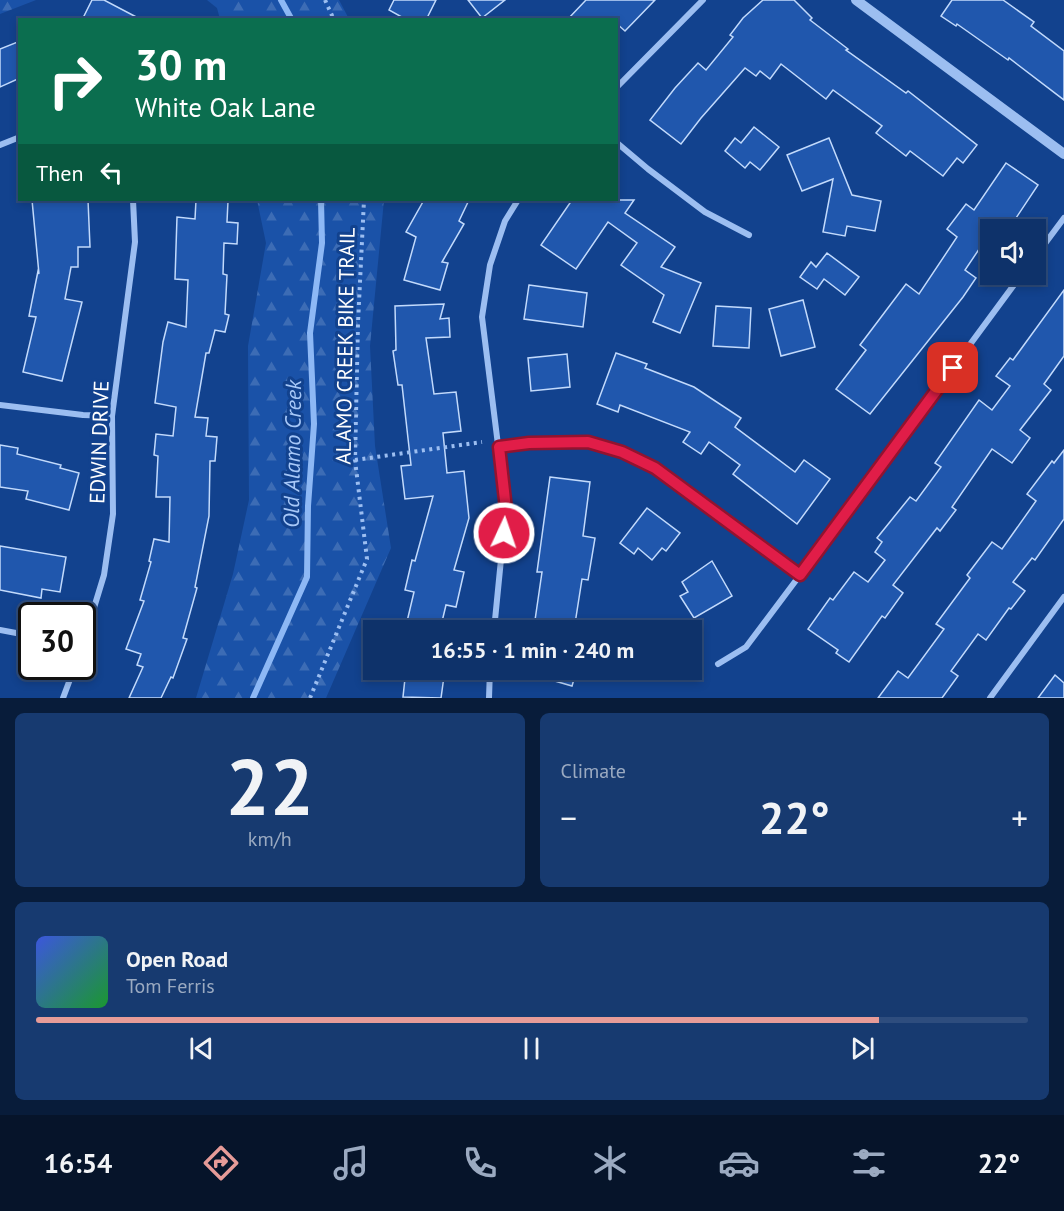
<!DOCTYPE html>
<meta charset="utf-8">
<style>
:root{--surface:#0e326a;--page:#173a70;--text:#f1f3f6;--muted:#9baac1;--line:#2e4d7e;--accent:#e69b98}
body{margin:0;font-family:"PT Sans",sans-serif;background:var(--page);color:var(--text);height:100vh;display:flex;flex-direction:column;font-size:22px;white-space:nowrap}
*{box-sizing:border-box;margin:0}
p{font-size:20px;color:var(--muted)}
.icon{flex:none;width:33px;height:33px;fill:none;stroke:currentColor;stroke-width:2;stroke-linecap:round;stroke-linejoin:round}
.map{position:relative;height:698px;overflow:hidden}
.sheet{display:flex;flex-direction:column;gap:15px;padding:15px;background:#081c3a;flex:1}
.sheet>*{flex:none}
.guide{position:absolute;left:18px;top:18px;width:600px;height:183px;border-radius:0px;box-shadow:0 3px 9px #0003,0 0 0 2px var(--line);background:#0b6e4f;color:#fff;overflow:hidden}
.tools{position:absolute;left:980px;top:219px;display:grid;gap:12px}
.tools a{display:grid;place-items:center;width:66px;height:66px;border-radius:0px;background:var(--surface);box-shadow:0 3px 9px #0003,0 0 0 2px var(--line);font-size:30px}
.speed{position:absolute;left:18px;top:602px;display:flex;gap:12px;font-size:30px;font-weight:700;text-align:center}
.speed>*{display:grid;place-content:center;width:78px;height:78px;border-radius:50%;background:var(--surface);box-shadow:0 3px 9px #0003,0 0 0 2px var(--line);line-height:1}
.speed .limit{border:3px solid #111;border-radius:9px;background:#fff;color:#111}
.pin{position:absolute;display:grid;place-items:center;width:51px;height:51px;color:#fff;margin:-26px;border-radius:12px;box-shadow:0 3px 9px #0006}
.me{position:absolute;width:66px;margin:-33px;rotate:3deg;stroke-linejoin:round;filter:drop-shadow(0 0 4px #0008)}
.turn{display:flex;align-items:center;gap:21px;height:126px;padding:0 18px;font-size:27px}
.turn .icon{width:78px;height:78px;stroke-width:2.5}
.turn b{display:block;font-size:42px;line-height:51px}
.then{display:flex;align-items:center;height:57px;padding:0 18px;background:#0003;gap:12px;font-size:22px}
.big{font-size:45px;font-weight:700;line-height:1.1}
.sheet .widget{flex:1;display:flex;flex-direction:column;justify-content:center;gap:9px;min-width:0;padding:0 21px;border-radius:9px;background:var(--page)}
.sheet .dial{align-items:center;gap:0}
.dial b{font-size:78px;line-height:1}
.song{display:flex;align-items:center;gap:18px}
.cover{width:72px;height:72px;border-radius:9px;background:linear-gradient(135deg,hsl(230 70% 55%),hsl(130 70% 35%))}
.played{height:6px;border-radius:3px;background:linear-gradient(90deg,var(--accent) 85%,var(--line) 85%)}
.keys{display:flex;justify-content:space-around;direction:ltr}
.heat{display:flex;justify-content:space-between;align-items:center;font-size:33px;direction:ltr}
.sheet .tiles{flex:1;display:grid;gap:15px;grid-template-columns:1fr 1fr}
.widget:last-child{grid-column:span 2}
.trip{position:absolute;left:363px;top:620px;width:339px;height:60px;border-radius:0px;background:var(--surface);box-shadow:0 3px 9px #0003,0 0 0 2px var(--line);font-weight:700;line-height:60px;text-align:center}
.dock{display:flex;height:96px;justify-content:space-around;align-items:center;background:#06142a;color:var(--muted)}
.dock .icon{width:42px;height:42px}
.dock .on{color:var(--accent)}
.dock b{font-size:27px;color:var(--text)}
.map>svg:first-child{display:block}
</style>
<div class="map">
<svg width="1064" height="698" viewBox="0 0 1064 698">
<defs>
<pattern id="forest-firs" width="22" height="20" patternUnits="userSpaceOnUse" patternTransform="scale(1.5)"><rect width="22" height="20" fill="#1a52a8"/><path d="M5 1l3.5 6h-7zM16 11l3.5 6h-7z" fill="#3c6cb5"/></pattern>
</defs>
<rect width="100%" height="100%" fill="#12428e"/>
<g fill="url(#forest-firs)">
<polygon points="0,0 36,0 0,14"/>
<polygon points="207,0 339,0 349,19 220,19 217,8"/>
<polygon points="257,200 384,200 370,346 375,446 391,548 326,698 196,698 233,574 249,500 248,346 266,243"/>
</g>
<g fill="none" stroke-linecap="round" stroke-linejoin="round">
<g stroke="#8db8f5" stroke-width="6">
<polyline points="281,0 292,20"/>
<polyline points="253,698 307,577 308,506 314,424 310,333 322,243 321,200"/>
</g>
</g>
<g fill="#2057ad" stroke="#c2dafc" stroke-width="1.5">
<polygon points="92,0 104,0 142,20 82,20"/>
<polygon points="394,0 436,0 426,20 407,20 389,10"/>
<polygon points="468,0 505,0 482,18"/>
<polygon points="586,0 655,0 625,31 616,23 616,20 567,20"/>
<polygon points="763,0 794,0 812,18 810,20 848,49 846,50 906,93 908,91 977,145 963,163 957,158 943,176 910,151 906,156 876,133 882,126 833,90 826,99 781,64 770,79 760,71 756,76 745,68 701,118 681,144 650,120 675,88 698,63 706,70 733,37 730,35 743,18"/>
<polygon points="952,0 1003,0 1034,22 1031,26 1064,51 1064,100 1009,58 1008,60 957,24 956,26 941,16"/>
<polygon points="20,41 20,78 0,87 0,49"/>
<polygon points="754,127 779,147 760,170 750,162 745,168 725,151 735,138 741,143"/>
<polygon points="829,138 852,195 881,201 875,231 847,226 845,236 823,232 833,179 802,191 787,155"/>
<polygon points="1006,163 1038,185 1008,230 990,230 990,233 965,270 976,278 963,297 870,414 836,389 866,350 860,345 906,284 919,294 957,237 947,229 966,204 974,210"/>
<polygon points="32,200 88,200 90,247 78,247 78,267 71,267 65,299 82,302 62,381 23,372 36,317 29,316 38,271 39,274"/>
<polygon points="196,200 228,201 227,222 238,223 237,244 224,243 223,274 227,275 225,314 229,315 225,332 215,330 209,353 206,353 195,417 208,418 206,436 217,437 215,461 210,461 209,516 195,587 197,588 183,638 187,639 173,678 171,677 161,698 129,698 143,667 137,665 141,654 126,649 144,601 140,600 151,562 149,561 154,539 169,542 170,497 156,497 158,456 154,455 156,434 173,436 176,407 155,403 163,342 168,322 186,327 188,280 175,279 177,217 195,219"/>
<polygon points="424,200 469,200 459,221 464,224 442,262 448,263 440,290 404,280 416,237 406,232"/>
<polygon points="572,200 634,200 625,213 675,247 661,267 701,283 680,333 653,322 664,295 621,265 637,243 608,222 576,269 541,245"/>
<polygon points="827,253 859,277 845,295 824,279 817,289 800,277 811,262 816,267"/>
<polygon points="529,285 587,293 583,327 524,319"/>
<polygon points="1064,290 1064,356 1044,384 1051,390 1020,430 1030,438 1012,463 992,449 952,507 956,510 940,531 937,528 893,585 903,593 885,618 882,616 849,662 836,653 838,650 808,629 830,598 833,600 854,572 868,582 885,560 875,552 882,542 877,538 910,497 916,501 941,467 935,463 979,400 992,410 1010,386 996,376 1010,358 1013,360"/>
<polygon points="803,300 815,347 781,356 769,309"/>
<polygon points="444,304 440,319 449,318 450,337 426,338 434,394 456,392 461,431 443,433 447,473 464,471 469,518 454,570 464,572 456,607 446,605 440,630 405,630 414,592 405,590 412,560 415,561 433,496 405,499 401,466 411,465 402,385 398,385 393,351 396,350 395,306"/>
<polygon points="716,306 751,308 749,348 713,346"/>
<polygon points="616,353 647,364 645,368 694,387 741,418 735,427 795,472 804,460 830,479 797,524 733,474 740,465 709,442 701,454 683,442 690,432 620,405 618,412 597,404"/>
<polygon points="567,354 570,387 531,391 528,358"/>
<polygon points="0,445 18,448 17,454 61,465 60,468 79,473 69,510 26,499 28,491 0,487"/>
<polygon points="1064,450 1064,519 1035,560 1032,558 1013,582 1025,591 1011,609 1009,608 986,640 978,634 951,671 958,676 942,698 878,698 898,671 908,678 944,629 936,624 970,578 967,575 992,542 1002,549 1036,501 1027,494 1052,461 1054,463"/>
<polygon points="550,477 590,482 583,536 595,538 588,580 582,579 574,630 555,630 534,627 542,572 537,572"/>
<polygon points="647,508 680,533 666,551 662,548 652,560 638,548 634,554 620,543"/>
<polygon points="0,546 66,557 60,592 42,589 41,598 0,590"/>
<polygon points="712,561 732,596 694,618 680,596 688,592 682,582"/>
<polygon points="406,669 445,669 441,698 403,697"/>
<polygon points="527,669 577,669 572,686 527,673"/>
<polygon points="1055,675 1064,683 1064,698 1038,698"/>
</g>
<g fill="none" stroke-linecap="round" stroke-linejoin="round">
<g stroke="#9cbef1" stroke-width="4" stroke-dasharray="3 4.5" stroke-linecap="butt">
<polyline points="325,0 334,20"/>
<polyline points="355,460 482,442"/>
<polyline points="310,698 367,559 355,460 358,323 364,200"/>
</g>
<g stroke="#9cbef1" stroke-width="6">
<polyline points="616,88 703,0"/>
<polyline points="616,142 648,169 705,212 749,235"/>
<polyline points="0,145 20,137"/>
<polyline points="1035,257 1064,218"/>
<polyline points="0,405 83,415 112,416"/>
<polyline points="499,447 529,443 588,442 623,452 655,468 800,575 1022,274"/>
<polyline points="0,630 32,636"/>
<polyline points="494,630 506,509 482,317 490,265 505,221 518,200"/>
<polyline points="82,647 104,575 113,514 112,416 135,242 133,200"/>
<polyline points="718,664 746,647 800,575"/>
<polyline points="63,698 75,666"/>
<polyline points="489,698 490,669"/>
<polyline points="990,698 1064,597"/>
</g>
<polyline stroke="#9cbef1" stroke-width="10" points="856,0 1064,154"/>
</g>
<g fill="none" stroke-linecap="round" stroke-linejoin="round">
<g stroke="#92132f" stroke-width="15">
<polyline id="route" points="504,533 506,509 499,447 529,443 588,442 622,452 655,468 800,575 953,368"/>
</g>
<use href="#route" stroke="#e11d48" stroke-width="10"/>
</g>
<g text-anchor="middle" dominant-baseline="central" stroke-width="6" stroke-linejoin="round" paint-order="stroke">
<g font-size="21" fill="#fff" stroke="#12428e">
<text transform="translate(345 346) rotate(-89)">ALAMO CREEK BIKE TRAIL</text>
<text transform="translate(99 442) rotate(-88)">EDWIN DRIVE</text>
</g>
<g font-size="22" font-style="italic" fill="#a7c8f8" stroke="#12428e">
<text transform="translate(292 454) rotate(-89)">Old Alamo Creek</text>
</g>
</g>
</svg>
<div class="tools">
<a><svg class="icon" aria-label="sound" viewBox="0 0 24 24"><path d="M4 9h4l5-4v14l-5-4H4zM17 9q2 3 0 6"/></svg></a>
</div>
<div class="speed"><div class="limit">30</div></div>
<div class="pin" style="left:953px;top:368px;background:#d93025"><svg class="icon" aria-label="arrive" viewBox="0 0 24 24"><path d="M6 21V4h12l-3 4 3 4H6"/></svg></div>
<svg class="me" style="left:504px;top:533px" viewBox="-20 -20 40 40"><circle r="17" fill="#e11d48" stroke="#fff" stroke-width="3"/><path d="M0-11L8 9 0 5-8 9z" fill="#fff"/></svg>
<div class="trip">16:55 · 1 min · 240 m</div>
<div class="guide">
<div class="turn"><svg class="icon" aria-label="right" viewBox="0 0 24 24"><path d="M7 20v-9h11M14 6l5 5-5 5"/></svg><div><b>30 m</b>White Oak Lane</div></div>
<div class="then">Then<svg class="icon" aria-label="left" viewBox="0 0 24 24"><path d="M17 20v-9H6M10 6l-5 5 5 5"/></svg></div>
</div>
</div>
<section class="sheet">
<div class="tiles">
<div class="widget dial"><b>22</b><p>km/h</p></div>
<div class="widget"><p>Climate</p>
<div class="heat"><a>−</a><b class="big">22°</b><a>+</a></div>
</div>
<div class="widget">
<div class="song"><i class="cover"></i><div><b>Open Road</b><p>Tom Ferris</p></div></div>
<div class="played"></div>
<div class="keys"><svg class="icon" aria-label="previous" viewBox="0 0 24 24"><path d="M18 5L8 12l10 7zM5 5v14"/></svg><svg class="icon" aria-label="pause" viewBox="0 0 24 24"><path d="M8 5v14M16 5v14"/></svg><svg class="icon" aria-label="next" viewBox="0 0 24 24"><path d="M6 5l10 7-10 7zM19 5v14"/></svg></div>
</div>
</div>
</section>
<nav class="dock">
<b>16:54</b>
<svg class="icon on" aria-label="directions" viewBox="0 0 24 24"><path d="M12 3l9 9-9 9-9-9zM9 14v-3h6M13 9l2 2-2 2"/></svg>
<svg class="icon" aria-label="music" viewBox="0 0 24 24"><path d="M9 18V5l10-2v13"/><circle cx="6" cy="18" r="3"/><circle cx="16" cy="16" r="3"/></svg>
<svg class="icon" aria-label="phone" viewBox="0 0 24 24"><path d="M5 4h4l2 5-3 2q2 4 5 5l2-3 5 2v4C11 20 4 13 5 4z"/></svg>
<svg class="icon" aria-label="climate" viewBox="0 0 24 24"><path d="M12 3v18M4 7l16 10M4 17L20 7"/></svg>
<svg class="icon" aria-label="car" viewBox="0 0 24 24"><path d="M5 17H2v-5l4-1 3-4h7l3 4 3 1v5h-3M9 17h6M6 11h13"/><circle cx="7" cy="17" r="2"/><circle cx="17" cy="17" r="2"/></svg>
<svg class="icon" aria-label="filters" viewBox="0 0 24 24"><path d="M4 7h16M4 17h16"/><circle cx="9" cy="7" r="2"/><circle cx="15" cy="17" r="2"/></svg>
<b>22°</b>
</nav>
